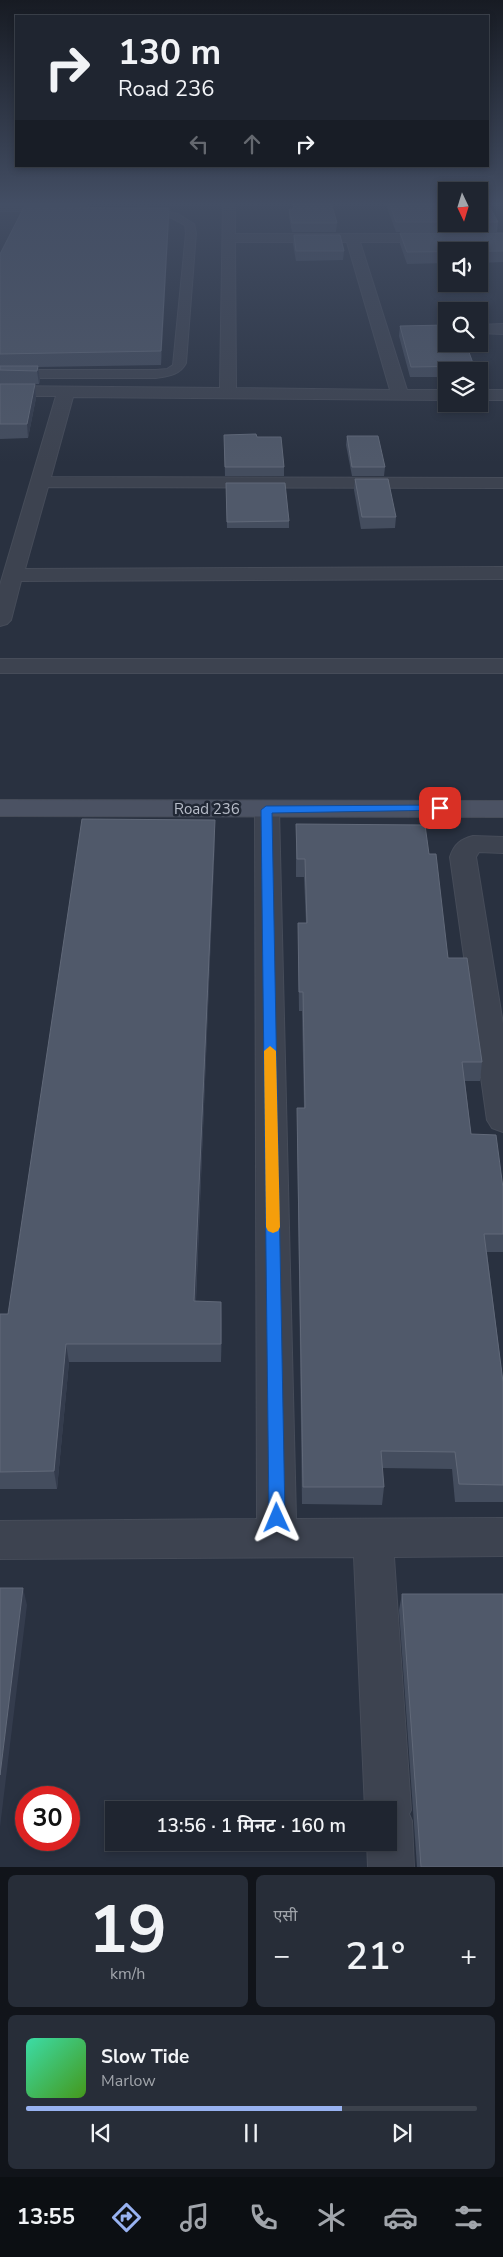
<!DOCTYPE html>
<html lang="hi">
<meta charset="utf-8">
<style>
:root{--surface:#1f2530;--page:#272d38;--text:#f1f3f6;--muted:#a1a5ab;--line:#3c424c;--accent:#98b2f1}
body{margin:0;font-family:"Nunito Sans","Noto Sans Devanagari",sans-serif;background:var(--page);color:var(--text);height:100vh;display:flex;flex-direction:column;font-size:19px;white-space:nowrap}
*{box-sizing:border-box;margin:0}
p{font-size:16px;color:var(--muted)}
.icon{flex:none;width:28px;height:28px;fill:none;stroke:currentColor;stroke-width:2;stroke-linecap:round;stroke-linejoin:round}
.map{position:relative;height:1867px;overflow:hidden}
.details{display:flex;flex-direction:column;gap:8px;padding:8px;background:#11141a;flex:1}
.details>*{flex:none}
.top-card{position:absolute;left:15px;top:15px;width:474px;height:152px;border-radius:0px;box-shadow:0 2px 8px #0003,0 0 0 1px var(--line);background:#1f2530;color:var(--text);overflow:hidden}
.needle{width:32px;rotate:176deg}
.buttons{position:absolute;left:438px;top:182px;display:grid;gap:10px}
.buttons a{display:grid;place-items:center;width:50px;height:50px;border-radius:0px;background:var(--surface);box-shadow:0 2px 8px #0003,0 0 0 1px var(--line);font-size:25px}
.speed{position:absolute;left:15px;top:1786px;display:flex;gap:10px;font-size:25px;font-weight:700;text-align:center}
.speed>*{display:grid;place-content:center;width:65px;height:65px;border-radius:50%;background:var(--surface);box-shadow:0 2px 8px #0003,0 0 0 1px var(--line);line-height:1}
.speed .limit{border:8px solid #d22;background:#fff;color:#111}
.pin{position:absolute;display:grid;place-items:center;width:42px;height:42px;color:#fff;margin:-21px;border-radius:10px;box-shadow:0 2px 8px #0006}
.me{position:absolute;width:55px;margin:-28px;rotate:359deg;stroke-linejoin:round;filter:drop-shadow(0 0 4px #0008)}
.turn{display:flex;align-items:center;gap:18px;height:105px;padding:0 20px;font-size:22px}
.turn .icon{width:65px;height:65px;stroke-width:2.5}
.turn b{display:block;font-size:35px;line-height:42px}
.lanes{display:flex;align-items:center;height:48px;padding:0 20px;background:#0003;justify-content:center;gap:25px;direction:ltr}
.lanes .off{opacity:.35}
.big{font-size:38px;font-weight:600;line-height:1.1}
.details .tile{flex:1;display:flex;flex-direction:column;justify-content:center;gap:8px;min-width:0;padding:0 18px;border-radius:8px;background:var(--page)}
.details .dial{align-items:center;gap:0}
.dial b{font-size:65px;line-height:1}
.song{display:flex;align-items:center;gap:15px}
.cover{width:60px;height:60px;border-radius:8px;background:linear-gradient(135deg,hsl(160 70% 55%),hsl(100 70% 35%))}
.played{height:5px;border-radius:2px;background:linear-gradient(90deg,var(--accent) 70%,var(--line) 70%)}
.keys{display:flex;justify-content:space-around;direction:ltr}
.heat{display:flex;justify-content:space-between;align-items:center;font-size:28px;direction:ltr}
.details .tiles{flex:1;display:grid;gap:8px;grid-template-columns:1fr 1fr}
.tile:last-child{grid-column:span 2}
.trip{position:absolute;left:105px;top:1801px;width:292px;height:50px;border-radius:0px;background:var(--surface);box-shadow:0 2px 8px #0003,0 0 0 1px var(--line);font-weight:600;line-height:50px;text-align:center}
.menu{display:flex;height:80px;justify-content:space-around;align-items:center;background:#0c0f13;color:var(--muted)}
.menu .icon{width:35px;height:35px}
.menu .current{color:var(--accent)}
.menu b{font-size:22px;color:var(--text)}
.map>svg:first-child{display:block}
</style>
<div class="map">
<svg width="503" height="1867" viewBox="0 0 503 1867">
<rect width="100%" height="100%" fill="#293140"/>
<g fill="none" stroke-linecap="round" stroke-linejoin="round">
<g stroke="#464c59" stroke-width="2">
<g id="lane">
<polygon points="0,205 85,205 90,208 85,211 0,211"/>
<path d="M142 206 178 214 194 224 196 233 186 363C180 375 168 376 156 378H0V370H156L167 369 173 365 186 233 185 225 172 218 139 211V207Z"/>
</g>
</g>
<g stroke="#464c59" stroke-width="2">
<g id="street">
<path d="M223 202H235V234H503V242H360L407 390H446V400L73 397 51 477 503 478V488L48 487 25 569 503 567V579L21 581 11 620 7 624 0 626V585L56 396H0V386L220 388ZM235 242H347L390 390 236 388Z"/>
<polygon points="503,324 503,334 479,333 479,325"/>
<rect x="479" y="390" width="24" height="10"/>
<rect x="0" y="659" width="503" height="14"/>
<polygon points="267,802 276,805 279,810 296,1519 503,1518 503,1556 394,1557 411,1810 409,1814 412,1821 414,1867 368,1867 367,1842 389,1842 389,1810 365,1810 354,1557 0,1559 0,1521 257,1519 255,810 258,805"/>
<path d="M473 836 503 837V853L479 852 476 857 503 1024V1132L492 1128 487 1120 450 857C454 844 461 839 473 836Z"/>
</g>
</g>
<g stroke="#464c59" stroke-width="2">
<polygon id="secondary" points="0,800 503,801 503,817 0,816"/>
</g>
<use href="#lane" fill="#3d4350" fill-rule="evenodd"/>
<use href="#street" fill="#3d4350" fill-rule="evenodd"/>
<use href="#secondary" fill="#4b5263" fill-rule="evenodd"/>
</g>
<g fill="#444d5e">
<polygon points="292,202 331,202 337,223 336,232 292,232 289,217 289,209 293,209"/>
<polygon points="385,202 446,202 446,224 479,224 479,202 498,222 497,232 396,232"/>
<polygon points="169,220 161,365 38,367 40,380 39,384 35,384 36,398 28,438 0,439 0,254"/>
<polygon points="400,233 503,233 503,262 479,263 479,251 446,251 446,263 407,264 400,244"/>
<polygon points="294,235 344,251 343,260 296,261 293,244"/>
<polygon points="400,326 474,366 474,371 446,371 446,377 410,377 399,336"/>
<polygon points="224,435 257,437 284,467 284,476 225,476"/>
<polygon points="347,436 385,467 384,476 352,476 346,445"/>
<polygon points="355,479 396,517 395,528 361,529 354,490"/>
<polygon points="226,483 289,521 289,528 227,528"/>
<polygon points="296,824 429,854 448,958 482,1062 480,1081 465,1081 471,1134 503,1188 503,1252 487,1252 503,1382 503,1502 455,1502 452,1469 382,1468 384,1487 382,1505 302,1504 297,1127 297,1108 304,1108 302,1011 299,1011 298,941 298,923 306,923 304,877 296,877"/>
<polygon points="215,838 196,1301 222,1320 221,1362 69,1362 57,1489 0,1489 0,1314 8,1314"/>
<polygon points="402,1594 503,1867 417,1867 399,1610"/>
</g>
<g fill="#343c4d">
<polygon points="169,208 169,220 161,365 161,351"/>
<polygon points="38,366 40,380 39,384 37,371"/>
<polygon points="35,384 36,398 28,438 27,424"/>
<polygon points="215,820 215,838 195,1319 194,1301"/>
<polygon points="221,1302 222,1320 221,1362"/>
<polygon points="66,1344 69,1362 57,1489 54,1471"/>
<polygon points="23,1588 27,1605 0,1827 0,1775"/>
</g>
<g fill="#50596a" stroke="#616979">
<polygon points="293,202 331,202 337,223 292,223 289,209 294,209"/>
<polygon points="389,202 446,202 446,222 396,222"/>
<polygon points="479,202 487,202 498,222 479,222"/>
<polygon points="24,207 169,208 161,351 0,354 0,254"/>
<polygon points="400,233 503,233 503,251 407,252"/>
<polygon points="294,235 340,235 344,251 296,251"/>
<polygon points="446,325 446,344 466,344 474,366 411,367 400,326"/>
<polygon points="0,366 38,366 37,371 0,370"/>
<polygon points="0,384 35,384 27,424 0,424"/>
<polygon points="256,434 257,437 281,437 284,467 225,467 224,435"/>
<polygon points="347,436 378,436 385,467 352,467"/>
<polygon points="355,479 388,479 396,517 362,517"/>
<polygon points="226,483 285,483 289,521 227,522"/>
<polygon points="82,819 215,820 194,1301 221,1302 221,1344 66,1344 54,1471 0,1472 0,1314 8,1314"/>
<polygon points="296,824 425,825 429,854 436,854 448,958 467,958 482,1062 462,1062 471,1134 496,1135 503,1188 503,1234 484,1234 503,1382 503,1485 459,1484 455,1452 381,1451 384,1487 303,1487 297,1108 305,1108 303,992 299,992 298,923 307,923 305,859 297,859"/>
<polygon points="0,1588 23,1588 0,1775"/>
<polygon points="402,1594 503,1594 503,1867 421,1867"/>
</g>
<linearGradient id="sky" x2="0" y2="1"><stop stop-color="#171b23"/><stop offset="0.44" stop-color="#434e64"/><stop offset="1" stop-color="#434e64" stop-opacity="0"/></linearGradient>
<rect width="503" height="463" fill="url(#sky)"/>
<polygon fill="#1a73e8" stroke="#114b97" points="440,805 444,806 444,810 272,813 285,1518 283,1523 277,1525 271,1523 269,1518 261,810 266,806"/>
<polygon fill="#f59e0b" points="270,1046 276,1051 280,1227 278,1231 273,1233 268,1231 266,1227 264,1051"/>
<g text-anchor="middle" dominant-baseline="central" stroke-width="5" stroke-linejoin="round" paint-order="stroke">
<g font-size="15" fill="#b9beca" stroke="#212835">
<text x="207" y="809">Road 236</text>
</g>
</g>
</svg>
<div class="buttons">
<a><svg class="needle" viewBox="-14 -14 28 28"><path d="M0-13l5 13h-10z" fill="#e53935"/><path d="M0 13l5-13h-10z" fill="#a1a5ab"/></svg></a>
<a><svg class="icon" aria-label="sound" viewBox="0 0 24 24"><path d="M4 9h4l5-4v14l-5-4H4zM17 9q2 3 0 6"/></svg></a>
<a><svg class="icon" aria-label="search" viewBox="0 0 24 24"><circle cx="10" cy="10" r="6"/><path d="M15 15l6 6"/></svg></a>
<a><svg class="icon" aria-label="layers" viewBox="0 0 24 24"><path d="M12 4l9 5-9 5-9-5zM3 14l9 5 9-5"/></svg></a>
</div>
<div class="speed"><div class="limit">30</div></div>
<div class="pin" style="left:440px;top:808px;background:#d93025"><svg class="icon" aria-label="arrive" viewBox="0 0 24 24"><path d="M6 21V4h12l-3 4 3 4H6"/></svg></div>
<svg class="me" style="left:277px;top:1518px" viewBox="-20 -20 40 40"><path d="M0-17L14 15 0 8-14 15z" fill="#1a73e8" stroke="#fff" stroke-width="4"/></svg>
<div class="trip">13:56 · 1 मिनट · 160 m</div>
<div class="top-card">
<div class="turn"><svg class="icon" aria-label="right" viewBox="0 0 24 24"><path d="M7 20v-9h11M14 6l5 5-5 5"/></svg><div><b>130 m</b>Road 236</div></div>
<div class="lanes"><svg class="icon off" aria-label="left" viewBox="0 0 24 24"><path d="M17 20v-9H6M10 6l-5 5 5 5"/></svg><svg class="icon off" aria-label="ahead" viewBox="0 0 24 24"><path d="M12 20V5M6 11l6-6 6 6"/></svg><svg class="icon" aria-label="right" viewBox="0 0 24 24"><path d="M7 20v-9h11M14 6l5 5-5 5"/></svg></div>
</div>
</div>
<section class="details">
<div class="tiles">
<div class="tile dial"><b>19</b><p>km/h</p></div>
<div class="tile"><p>एसी</p>
<div class="heat"><a>−</a><b class="big">21°</b><a>+</a></div>
</div>
<div class="tile">
<div class="song"><i class="cover"></i><div><b>Slow Tide</b><p>Marlow</p></div></div>
<div class="played"></div>
<div class="keys"><svg class="icon" aria-label="previous" viewBox="0 0 24 24"><path d="M18 5L8 12l10 7zM5 5v14"/></svg><svg class="icon" aria-label="pause" viewBox="0 0 24 24"><path d="M8 5v14M16 5v14"/></svg><svg class="icon" aria-label="next" viewBox="0 0 24 24"><path d="M6 5l10 7-10 7zM19 5v14"/></svg></div>
</div>
</div>
</section>
<nav class="menu">
<b>13:55</b>
<svg class="icon current" aria-label="directions" viewBox="0 0 24 24"><path d="M12 3l9 9-9 9-9-9zM9 14v-3h6M13 9l2 2-2 2"/></svg>
<svg class="icon" aria-label="music" viewBox="0 0 24 24"><path d="M9 18V5l10-2v13"/><circle cx="6" cy="18" r="3"/><circle cx="16" cy="16" r="3"/></svg>
<svg class="icon" aria-label="phone" viewBox="0 0 24 24"><path d="M5 4h4l2 5-3 2q2 4 5 5l2-3 5 2v4C11 20 4 13 5 4z"/></svg>
<svg class="icon" aria-label="climate" viewBox="0 0 24 24"><path d="M12 3v18M4 7l16 10M4 17L20 7"/></svg>
<svg class="icon" aria-label="car" viewBox="0 0 24 24"><path d="M5 17H2v-5l4-1 3-4h7l3 4 3 1v5h-3M9 17h6M6 11h13"/><circle cx="7" cy="17" r="2"/><circle cx="17" cy="17" r="2"/></svg>
<svg class="icon" aria-label="filters" viewBox="0 0 24 24"><path d="M4 7h16M4 17h16"/><circle cx="9" cy="7" r="2"/><circle cx="15" cy="17" r="2"/></svg>
</nav>
